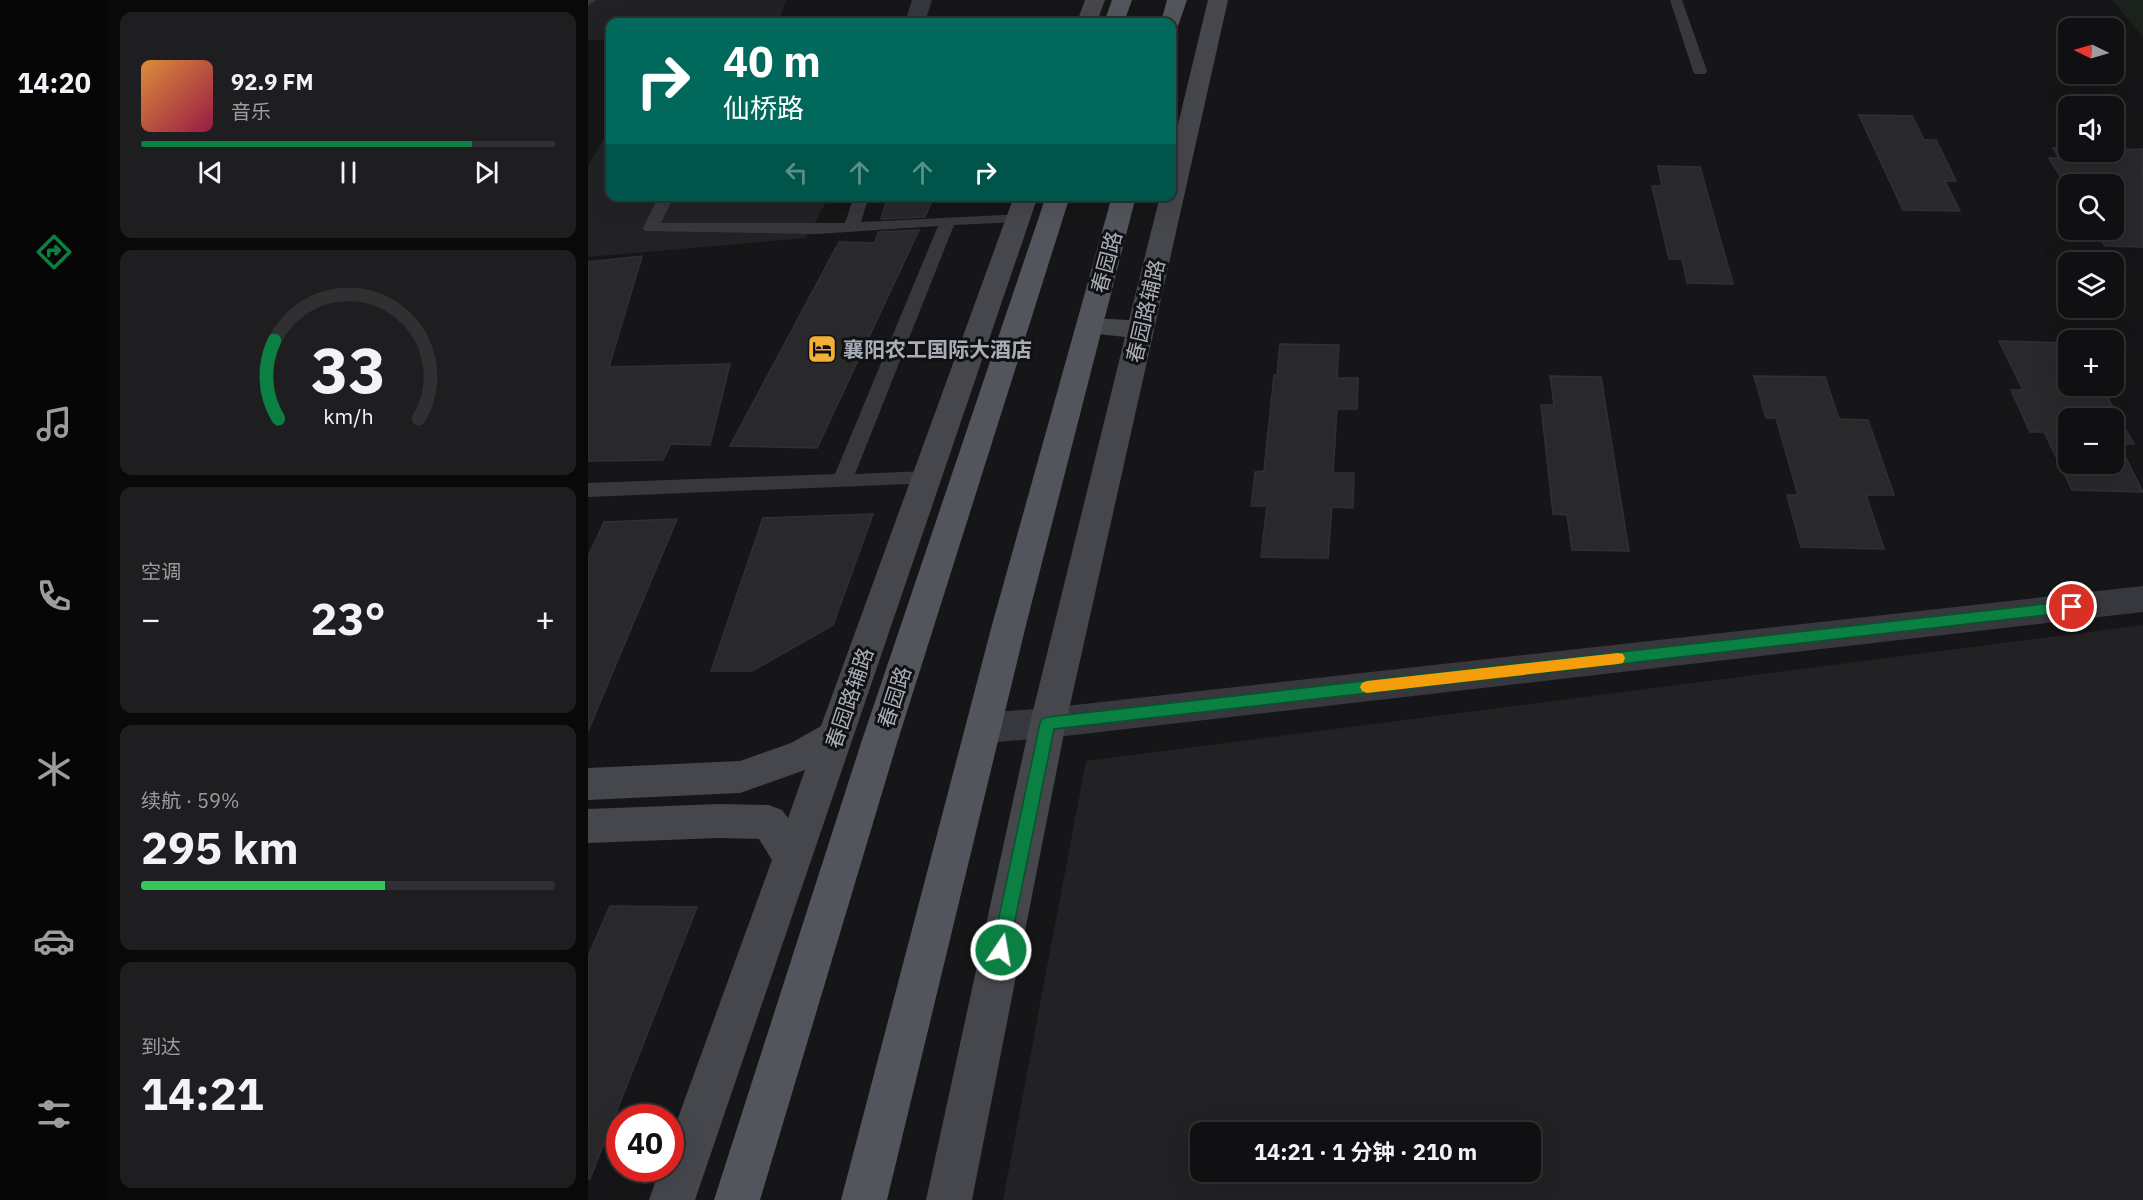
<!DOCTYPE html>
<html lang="zh">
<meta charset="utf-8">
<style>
:root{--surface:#101012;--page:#1e1e20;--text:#f1f3f6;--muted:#9c9d9f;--line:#303032;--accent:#0b8043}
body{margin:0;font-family:"IBM Plex Sans","Noto Sans SC",sans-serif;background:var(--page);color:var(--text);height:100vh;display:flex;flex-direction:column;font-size:22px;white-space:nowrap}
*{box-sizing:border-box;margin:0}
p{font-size:20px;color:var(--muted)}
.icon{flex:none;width:33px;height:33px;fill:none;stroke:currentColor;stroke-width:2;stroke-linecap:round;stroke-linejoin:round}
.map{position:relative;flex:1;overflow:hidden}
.panel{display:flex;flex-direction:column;gap:12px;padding:12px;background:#09090a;width:480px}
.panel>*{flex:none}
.hud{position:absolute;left:18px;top:18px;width:570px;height:183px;border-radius:12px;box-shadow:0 6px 24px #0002,0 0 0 2px var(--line);background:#00695c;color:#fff;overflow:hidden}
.needle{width:39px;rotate:275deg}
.tools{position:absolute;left:1470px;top:18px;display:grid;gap:12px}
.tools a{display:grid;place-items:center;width:66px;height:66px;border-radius:12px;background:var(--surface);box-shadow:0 6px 24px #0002,0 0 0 2px var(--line);font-size:30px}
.speed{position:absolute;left:18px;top:1104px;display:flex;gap:12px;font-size:30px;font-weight:700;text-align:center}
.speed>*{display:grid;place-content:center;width:78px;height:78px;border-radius:50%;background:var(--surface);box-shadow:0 6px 24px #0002,0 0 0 2px var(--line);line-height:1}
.speed .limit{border:9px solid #d22;background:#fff;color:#111}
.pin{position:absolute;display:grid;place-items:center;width:51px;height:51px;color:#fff;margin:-26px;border:3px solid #fff;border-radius:50%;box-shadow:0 2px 6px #0007}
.me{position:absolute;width:66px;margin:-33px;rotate:12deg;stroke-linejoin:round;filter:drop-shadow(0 0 4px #0008)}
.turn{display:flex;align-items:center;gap:21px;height:126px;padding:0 18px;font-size:27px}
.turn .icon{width:78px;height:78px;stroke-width:2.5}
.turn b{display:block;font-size:42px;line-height:51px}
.lanes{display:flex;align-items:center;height:57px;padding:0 18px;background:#0003;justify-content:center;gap:30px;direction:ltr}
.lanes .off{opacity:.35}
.big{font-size:45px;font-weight:700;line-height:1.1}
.panel .card{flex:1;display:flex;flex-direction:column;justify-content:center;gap:9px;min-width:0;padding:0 21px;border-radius:12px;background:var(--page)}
.panel .dial{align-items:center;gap:0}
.dial svg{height:156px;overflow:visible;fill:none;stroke:var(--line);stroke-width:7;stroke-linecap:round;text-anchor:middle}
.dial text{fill:var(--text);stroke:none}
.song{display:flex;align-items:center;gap:18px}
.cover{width:72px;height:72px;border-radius:9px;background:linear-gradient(135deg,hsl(30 70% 55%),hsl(340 70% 35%))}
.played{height:6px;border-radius:3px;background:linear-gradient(90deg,var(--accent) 80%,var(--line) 80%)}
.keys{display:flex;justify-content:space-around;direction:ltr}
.heat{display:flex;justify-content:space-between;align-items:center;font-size:33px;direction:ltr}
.charge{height:9px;border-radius:4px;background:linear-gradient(90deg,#34c759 59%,var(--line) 0)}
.trip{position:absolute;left:602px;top:1122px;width:351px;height:60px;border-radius:12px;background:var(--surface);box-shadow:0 6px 24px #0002,0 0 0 2px var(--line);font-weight:700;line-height:60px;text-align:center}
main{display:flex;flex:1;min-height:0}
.tab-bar{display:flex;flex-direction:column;width:108px;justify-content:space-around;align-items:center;background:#060607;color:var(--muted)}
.tab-bar .icon{width:42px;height:42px}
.tab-bar .on{color:var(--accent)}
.tab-bar b{font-size:27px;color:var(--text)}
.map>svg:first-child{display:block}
</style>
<main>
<nav class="tab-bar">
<b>14:20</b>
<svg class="icon on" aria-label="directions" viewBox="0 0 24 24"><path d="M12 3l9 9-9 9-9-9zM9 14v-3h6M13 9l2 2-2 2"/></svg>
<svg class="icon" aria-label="music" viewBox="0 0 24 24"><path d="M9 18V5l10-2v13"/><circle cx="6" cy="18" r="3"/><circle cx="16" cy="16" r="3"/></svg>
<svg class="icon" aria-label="phone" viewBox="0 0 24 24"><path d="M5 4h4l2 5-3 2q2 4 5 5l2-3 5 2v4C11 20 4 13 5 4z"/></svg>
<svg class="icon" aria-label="climate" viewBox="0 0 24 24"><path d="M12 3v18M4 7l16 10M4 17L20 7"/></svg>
<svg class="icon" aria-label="car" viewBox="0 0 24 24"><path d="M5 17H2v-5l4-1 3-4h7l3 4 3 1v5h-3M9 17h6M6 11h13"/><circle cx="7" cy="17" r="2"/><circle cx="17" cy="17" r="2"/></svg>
<svg class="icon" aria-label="filters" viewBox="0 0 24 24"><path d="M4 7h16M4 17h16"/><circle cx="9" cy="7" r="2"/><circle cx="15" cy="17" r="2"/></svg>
</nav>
<section class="panel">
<div class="card">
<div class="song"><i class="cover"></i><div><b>92.9 FM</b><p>音乐</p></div></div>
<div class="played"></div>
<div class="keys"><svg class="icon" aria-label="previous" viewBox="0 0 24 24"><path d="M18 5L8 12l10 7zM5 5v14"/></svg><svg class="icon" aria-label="pause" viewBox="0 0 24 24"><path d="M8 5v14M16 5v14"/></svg><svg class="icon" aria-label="next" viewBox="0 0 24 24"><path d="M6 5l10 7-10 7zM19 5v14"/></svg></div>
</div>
<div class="card dial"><svg viewBox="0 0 100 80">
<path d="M14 69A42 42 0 1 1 86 69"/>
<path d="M14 69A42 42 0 0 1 12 29" stroke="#0b8043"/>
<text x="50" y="56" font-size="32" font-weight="700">33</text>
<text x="50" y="72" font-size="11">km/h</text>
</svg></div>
<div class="card"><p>空调</p>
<div class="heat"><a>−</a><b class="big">23°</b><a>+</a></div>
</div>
<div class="card"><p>续航 · 59%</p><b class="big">295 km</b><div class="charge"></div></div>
<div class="card"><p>到达</p><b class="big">14:21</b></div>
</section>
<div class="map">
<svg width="1555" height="1200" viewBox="0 0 1555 1200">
<rect width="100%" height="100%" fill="#161618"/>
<g fill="#222225" fill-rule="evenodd">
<polygon points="0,0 198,0 191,22 22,22 22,40 0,40"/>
<polygon points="22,128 22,196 241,197 218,238 0,257 0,166"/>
<path d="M1555 625V1200H415L498 761ZM612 1132H942V1172H612Z"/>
</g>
<polygon fill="#1c231d" points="1524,0 1555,0 1555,37"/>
<g fill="#29292c" stroke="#303034" stroke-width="1.5" fill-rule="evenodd">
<polygon points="1271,115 1324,116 1336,140 1348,140 1368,181 1357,181 1372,211 1315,210"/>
<polygon points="1465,148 1480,148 1480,152 1555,149 1555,247 1517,246 1506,230 1526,230 1526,184 1480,184 1480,189 1461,158 1471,158"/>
<polygon points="1070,166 1112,167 1145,284 1099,283 1094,259 1081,259 1064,186 1074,186"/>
<polygon points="300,196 346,196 337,217 293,219"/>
<polygon points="331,230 229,448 142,446 251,242 287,243 290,232"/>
<polygon points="54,256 21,367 142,364 122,445 83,444 75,460 0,461 0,262"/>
<path d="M1411 341 1480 343V386H1513L1546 444H1531L1555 492 1484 490 1456 432H1442L1423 390H1435ZM1480 418H1526V464H1480Z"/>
<polygon points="692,344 751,345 749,378 770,378 769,409 749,409 745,473 766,473 765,508 744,507 740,558 673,557 679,506 663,506 667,472 676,471 686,375 689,375"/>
<polygon points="962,376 1013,377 1041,551 984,550 979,515 965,514 953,405 966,405"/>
<polygon points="1166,376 1237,377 1251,419 1280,420 1306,495 1278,495 1296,549 1213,547 1199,495 1210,495 1188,418 1178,418"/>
<polygon points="285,514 245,625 164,671 123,671 175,518"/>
<polygon points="89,519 0,731 0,557 16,522"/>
<polygon points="22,906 109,907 2,1179 0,1179 0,957"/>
</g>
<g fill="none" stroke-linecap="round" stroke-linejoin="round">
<g fill="#37383d" fill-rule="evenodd">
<polygon points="0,0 8,0 0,6"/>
<polygon points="1082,0 1094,0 1119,71 1117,74 1107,74 1105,71"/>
<polygon points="71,196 86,196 73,223 257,223 266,196 281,196 273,222 435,214 438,217 435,220 430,222 366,225 267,474 338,471 345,473 348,478 345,483 0,497 0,483 247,474 350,226 229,234 57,231 55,228"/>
</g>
<g fill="#37383d" fill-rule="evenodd">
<polygon points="324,0 344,0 337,22 317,22"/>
<polygon points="1555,586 1555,612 460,738 395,743 382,739 377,728 382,717 395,713 460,708"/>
</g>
<g fill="#45474d" fill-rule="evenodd">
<polygon points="497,0 517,0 509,22 489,22"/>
<polygon points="620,0 640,0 478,723 384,1200 338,1200 442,723 537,337 492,332 488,326 492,320 501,318 541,320 572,196 584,196 584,149"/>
<polygon points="426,196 450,196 107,1200 61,1200 72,1168 82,1168 82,1140 184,860 171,839 131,838 0,843 0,809 131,804 181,805 194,810 200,818 217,770 152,793 0,800 0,768 152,761 203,743 233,726"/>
</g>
<g fill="#53555c" fill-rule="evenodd">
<polygon points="524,0 544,0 536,22 516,22"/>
<polygon points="579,0 599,0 590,26 584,28 584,22 573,22"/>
<polygon points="458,196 482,196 309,743 172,1200 126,1200 273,743"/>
<polygon points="524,196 548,196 438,625 299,1200 253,1200 404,625"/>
</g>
</g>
<polygon fill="#0b8043" stroke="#07532c" stroke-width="1.5" points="1484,601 1490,607 1484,612 466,729 421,950 419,956 413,959 407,956 404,950 452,723 454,719 460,717"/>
<polygon fill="#f59e0b" points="1030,653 1035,654 1037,658 1035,663 1030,664 779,693 774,691 772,687 774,683 779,681"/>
<defs>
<g id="hotel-square" transform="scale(1.5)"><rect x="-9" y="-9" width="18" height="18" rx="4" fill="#f2b134" stroke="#111113"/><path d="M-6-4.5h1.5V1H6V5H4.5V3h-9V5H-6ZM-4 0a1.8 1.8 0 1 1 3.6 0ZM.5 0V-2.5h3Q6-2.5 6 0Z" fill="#111"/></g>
</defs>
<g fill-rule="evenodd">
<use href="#hotel-square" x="234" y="349"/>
</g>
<g text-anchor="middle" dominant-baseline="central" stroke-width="6" stroke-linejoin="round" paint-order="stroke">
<g font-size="21" fill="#a8adb8" stroke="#111113">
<text transform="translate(518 262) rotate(-75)">春园路</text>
<text transform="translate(557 311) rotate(-77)">春园路辅路</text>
<text transform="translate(306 697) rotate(-72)">春园路</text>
<text transform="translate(261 698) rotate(-71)">春园路辅路</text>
</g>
<g font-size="21" font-weight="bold" fill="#a8adb8" stroke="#111113" text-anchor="start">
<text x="255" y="349">襄阳农工国际大酒店</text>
</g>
</g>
</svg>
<div class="tools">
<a><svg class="needle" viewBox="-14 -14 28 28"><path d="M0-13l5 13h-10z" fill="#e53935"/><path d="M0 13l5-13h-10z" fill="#9c9d9f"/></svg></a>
<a><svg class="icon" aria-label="sound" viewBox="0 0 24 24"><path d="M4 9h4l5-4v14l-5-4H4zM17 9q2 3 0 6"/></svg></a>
<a><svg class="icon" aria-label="search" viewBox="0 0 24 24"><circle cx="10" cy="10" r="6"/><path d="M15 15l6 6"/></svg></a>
<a><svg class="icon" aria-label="layers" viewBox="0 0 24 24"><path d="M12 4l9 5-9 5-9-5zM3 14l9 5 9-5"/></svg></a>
<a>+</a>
<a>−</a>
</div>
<div class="speed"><div class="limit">40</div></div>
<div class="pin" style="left:1484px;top:607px;background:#d93025"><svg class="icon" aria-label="arrive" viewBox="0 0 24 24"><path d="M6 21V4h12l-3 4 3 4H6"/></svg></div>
<svg class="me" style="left:413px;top:950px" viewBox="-20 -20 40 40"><circle r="17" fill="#0b8043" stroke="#fff" stroke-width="3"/><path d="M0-11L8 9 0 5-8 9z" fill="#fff"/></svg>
<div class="trip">14:21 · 1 分钟 · 210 m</div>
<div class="hud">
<div class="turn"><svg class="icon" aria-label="right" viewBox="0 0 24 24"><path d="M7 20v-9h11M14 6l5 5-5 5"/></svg><div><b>40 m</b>仙桥路</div></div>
<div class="lanes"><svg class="icon off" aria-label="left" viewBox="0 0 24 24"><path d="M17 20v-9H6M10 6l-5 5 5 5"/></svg><svg class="icon off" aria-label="ahead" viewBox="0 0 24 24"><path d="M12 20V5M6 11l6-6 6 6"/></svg><svg class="icon off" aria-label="ahead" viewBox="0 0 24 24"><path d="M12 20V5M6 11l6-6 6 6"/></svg><svg class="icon" aria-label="right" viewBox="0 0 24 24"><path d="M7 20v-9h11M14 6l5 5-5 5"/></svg></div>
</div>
</div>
</main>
